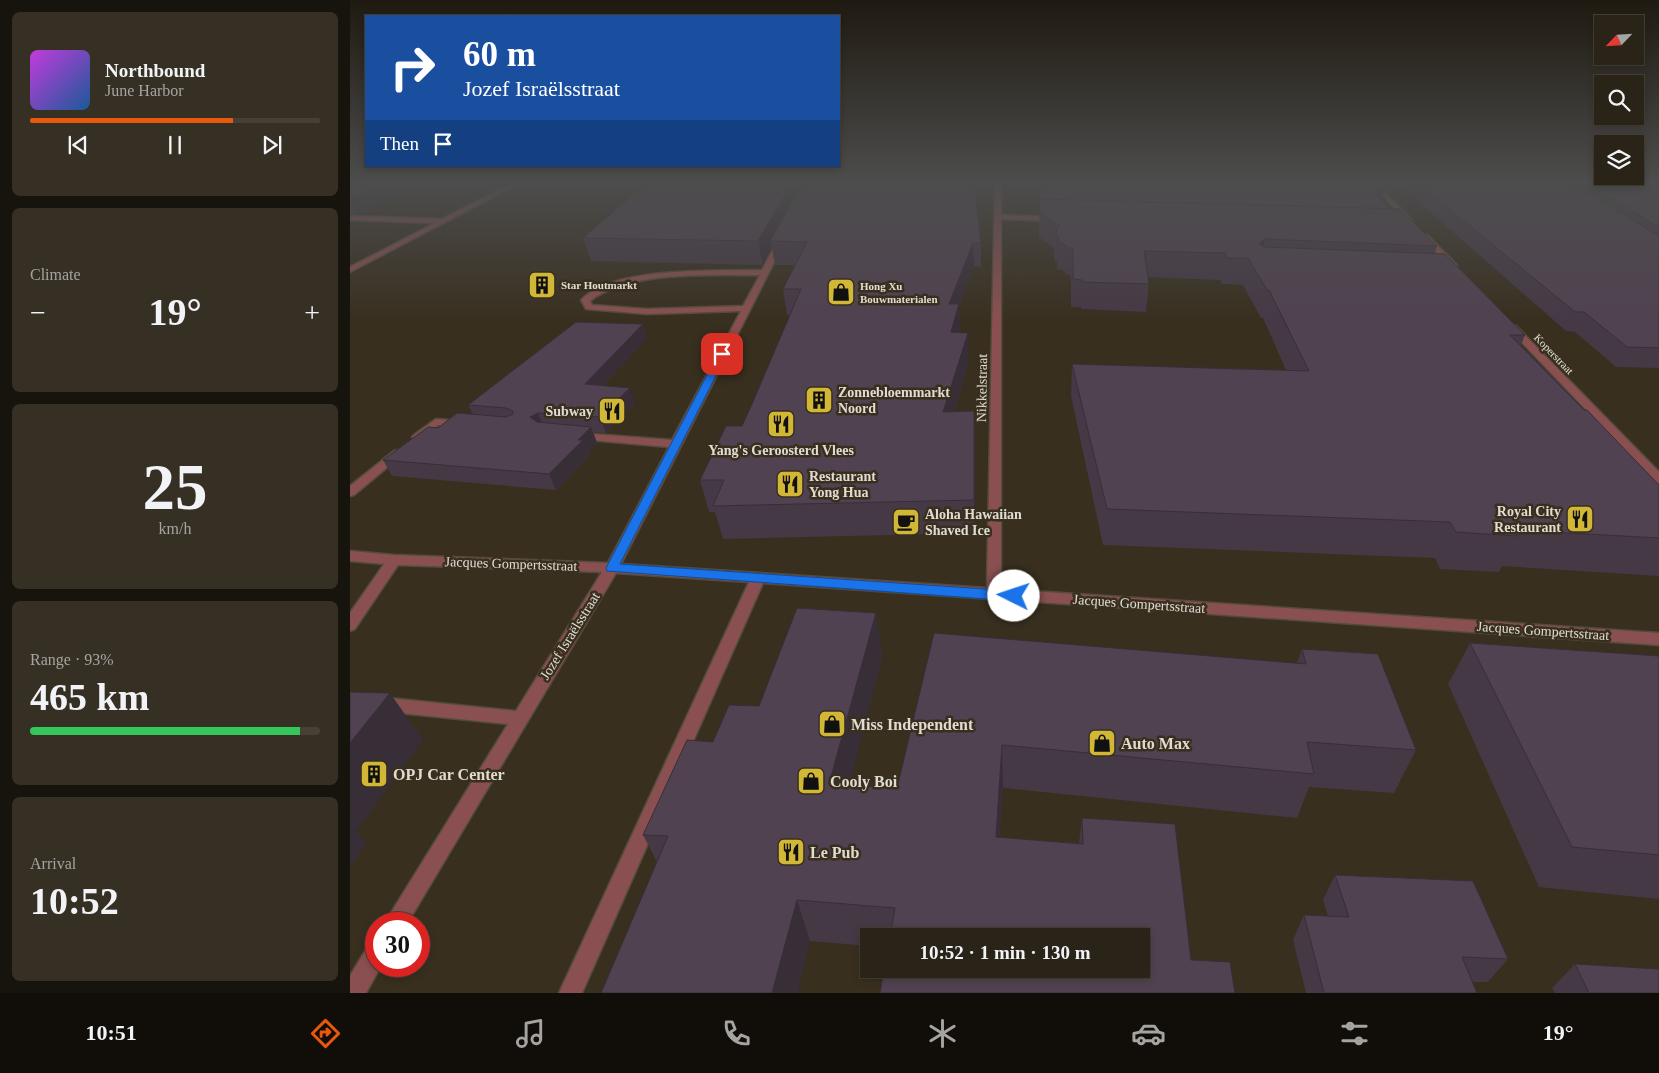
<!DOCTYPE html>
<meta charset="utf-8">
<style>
:root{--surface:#2a2317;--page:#362f24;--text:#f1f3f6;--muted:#a5a4a1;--line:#464036;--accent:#ea580c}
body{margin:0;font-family:Georgia,serif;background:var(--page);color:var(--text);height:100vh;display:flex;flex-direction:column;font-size:19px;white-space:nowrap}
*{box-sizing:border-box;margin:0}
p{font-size:16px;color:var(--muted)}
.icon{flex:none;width:28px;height:28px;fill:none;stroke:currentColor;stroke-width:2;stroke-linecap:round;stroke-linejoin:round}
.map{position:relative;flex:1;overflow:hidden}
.panel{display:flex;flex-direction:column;gap:12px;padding:12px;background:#17130d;width:350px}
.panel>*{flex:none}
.guide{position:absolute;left:15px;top:15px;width:475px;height:152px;border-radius:0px;box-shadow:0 2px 8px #0003,0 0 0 1px var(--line);background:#1a4fa0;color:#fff;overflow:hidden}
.needle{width:32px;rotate:245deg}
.buttons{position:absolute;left:1244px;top:15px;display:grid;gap:10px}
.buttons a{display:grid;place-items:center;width:50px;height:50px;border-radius:0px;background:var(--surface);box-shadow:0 2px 8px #0003,0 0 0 1px var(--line);font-size:25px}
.speed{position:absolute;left:15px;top:912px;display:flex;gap:10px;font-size:25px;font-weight:700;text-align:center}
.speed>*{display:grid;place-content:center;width:65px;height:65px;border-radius:50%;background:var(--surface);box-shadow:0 2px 8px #0003,0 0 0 1px var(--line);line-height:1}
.speed .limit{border:8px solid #d22;background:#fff;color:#111}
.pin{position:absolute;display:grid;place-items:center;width:42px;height:42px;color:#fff;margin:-21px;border-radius:10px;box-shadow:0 2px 8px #0006}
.me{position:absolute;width:55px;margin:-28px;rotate:274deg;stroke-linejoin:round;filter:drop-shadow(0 0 4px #0008)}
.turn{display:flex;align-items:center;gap:18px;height:105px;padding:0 15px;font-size:22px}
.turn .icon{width:65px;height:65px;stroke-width:2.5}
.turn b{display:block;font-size:35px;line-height:42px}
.then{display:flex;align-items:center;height:48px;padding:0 15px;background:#0003;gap:10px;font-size:19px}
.big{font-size:38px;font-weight:600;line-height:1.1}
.panel .widget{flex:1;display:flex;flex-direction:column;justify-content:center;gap:8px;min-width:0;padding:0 18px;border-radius:8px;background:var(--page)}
.panel .dial{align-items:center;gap:0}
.dial b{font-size:65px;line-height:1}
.song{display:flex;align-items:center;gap:15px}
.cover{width:60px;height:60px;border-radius:8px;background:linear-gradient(135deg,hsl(290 70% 55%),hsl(210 70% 35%))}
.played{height:5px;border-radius:2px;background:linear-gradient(90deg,var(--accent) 70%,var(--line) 70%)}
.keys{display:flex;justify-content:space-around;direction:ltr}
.heat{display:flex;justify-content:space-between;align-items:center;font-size:28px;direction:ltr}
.charge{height:8px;border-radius:4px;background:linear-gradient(90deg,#34c759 93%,var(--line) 0)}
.trip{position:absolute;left:510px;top:928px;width:290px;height:50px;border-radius:0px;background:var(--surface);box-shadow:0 2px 8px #0003,0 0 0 1px var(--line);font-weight:600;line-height:50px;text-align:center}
.menu{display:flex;height:80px;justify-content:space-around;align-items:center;background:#110e09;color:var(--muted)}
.menu .icon{width:35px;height:35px}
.menu .on{color:var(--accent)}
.menu b{font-size:22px;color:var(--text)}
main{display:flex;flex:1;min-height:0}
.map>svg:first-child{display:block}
</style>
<main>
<section class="panel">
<div class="widget">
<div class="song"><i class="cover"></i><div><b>Northbound</b><p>June Harbor</p></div></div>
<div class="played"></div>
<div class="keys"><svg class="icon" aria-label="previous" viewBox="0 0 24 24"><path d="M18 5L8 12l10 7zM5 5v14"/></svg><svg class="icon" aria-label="pause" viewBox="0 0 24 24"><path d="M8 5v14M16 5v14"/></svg><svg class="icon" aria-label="next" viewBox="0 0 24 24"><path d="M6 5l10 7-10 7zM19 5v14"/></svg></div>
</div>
<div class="widget"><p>Climate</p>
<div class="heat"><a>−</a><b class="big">19°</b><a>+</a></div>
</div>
<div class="widget dial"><b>25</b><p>km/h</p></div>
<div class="widget"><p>Range · 93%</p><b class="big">465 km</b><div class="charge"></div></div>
<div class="widget"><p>Arrival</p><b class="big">10:52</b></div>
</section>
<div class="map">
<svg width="1309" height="993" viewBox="0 0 1309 993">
<rect width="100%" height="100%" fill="#382f1f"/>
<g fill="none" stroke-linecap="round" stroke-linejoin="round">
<g stroke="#534b3c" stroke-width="3">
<g id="minor">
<polygon points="167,181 174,181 0,272 0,267 85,223 0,220 0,216 92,219"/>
<path d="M645 181H651V215L705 217 708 219 705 221 651 219V589L1309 633V645L413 583 232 993H209L399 582 266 573 57 924H34L158 724 0 708V694L166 711 252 572 48 565 5 629 0 631V613L34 564 0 561V551L44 555 258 563 319 447 229 439 223 436 229 433 322 440 391 311 297 314 236 309 231 300C262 266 367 271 412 270L427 241 431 239 435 241 271 564 637 588ZM410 275 393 306 297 309 242 305 240 301C279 270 361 276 410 275Z"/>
<polygon points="1018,181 1024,181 1063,221 1063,223 1059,223"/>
<polygon points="1073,235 1077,235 1107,265 1107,269 1101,269 1073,237"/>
<polygon points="1163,325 1166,326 1309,472 1309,483 1305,482 1160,330 1160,326"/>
<polygon points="86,419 110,421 115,424 110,427 88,425 72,439 64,439 62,437 64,435"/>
<polygon points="48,450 54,453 52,455 4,495 0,496 0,486 44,451"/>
<polygon points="26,943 26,966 31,966 16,993 0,993 0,976 18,946"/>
</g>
</g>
<use href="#minor" fill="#8a5051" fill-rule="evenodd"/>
</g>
<g fill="#453945">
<polygon points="0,181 133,181 127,184 80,183 8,214 0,215"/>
<polygon points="690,181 1309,181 1309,368 1266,367 1225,332 1216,331 1047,183 1038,192 1034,189 1031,199 1040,209 1087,246 1084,254 1175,335 1171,345 1309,485 1309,576 1152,566 1149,572 1090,569 1085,558 753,545 721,396 722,364 936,370 913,318 911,318 893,285 872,284 870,280 798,277 799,284 796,312 731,309 731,307 721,307 721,275 715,274 715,271 707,269 707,262 704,260 704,248 689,237"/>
<polygon points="233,238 631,243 631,267 624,266 609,306 610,333 619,361 604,412 624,411 625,442 625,533 373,539 365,512 359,512 350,480 392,426 402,404 440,315 437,315 433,289 445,265 425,265 422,248 413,265 241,261"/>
<polygon points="293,324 297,338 253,386 285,403 256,433 243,432 247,443 238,452 239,456 206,490 42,476 33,460 88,428 123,415 118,405"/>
<polygon points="526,613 532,656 499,785 547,788 584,633 947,663 952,649 1066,750 1044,793 959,787 947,818 653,788 649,838 729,843 732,818 841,960 885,993 791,936 519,936 519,946 460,941 307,862 293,835 363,742 409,706"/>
<polygon points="1120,643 1309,656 1309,899 1189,887 1098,684"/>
<polygon points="985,875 1158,959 1138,982 1122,982 1127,993 956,993 943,940 954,915 978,916 973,900"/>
<polygon points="1225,964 1309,993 1205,993 1202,988"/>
</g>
<g fill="#382e38">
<polygon points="43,181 79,181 80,183 8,214 0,199"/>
<polygon points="126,181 133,181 127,184"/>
<polygon points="443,181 457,181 420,241 422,248 413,265 408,241"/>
<polygon points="1041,181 1048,181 1047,183 1038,192"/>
<polygon points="1036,184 1032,198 1021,209 1026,194"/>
<polygon points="915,239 910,265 909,244"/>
<polygon points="623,243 624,266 609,306 610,331 602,360 599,304"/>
<polygon points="293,324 297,338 241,399 235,384"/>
<polygon points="618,333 619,361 595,442 593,412"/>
<polygon points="280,388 285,403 256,433 250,417"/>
<polygon points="624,411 625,442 625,533 624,500"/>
<polygon points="188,413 194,428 180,417"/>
<polygon points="241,427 247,443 238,452 239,456 206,490 199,474 228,440"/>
<polygon points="526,613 532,656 489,827 479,784"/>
<polygon points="40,693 73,740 6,831 17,843 0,866 0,743"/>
<polygon points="652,745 653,788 646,880 646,837"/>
<polygon points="447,900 460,941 448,993 422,993"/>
</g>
<g fill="#504250" stroke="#382e38">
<polygon points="0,181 43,181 0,199"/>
<polygon points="299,181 443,181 408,241 233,238"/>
<polygon points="454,181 624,181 631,243 623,243 599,304 609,304 601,332 618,333 593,412 624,411 624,500 363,506 374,480 350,480 376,426 392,426 402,404 451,289 433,289 457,242 420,241"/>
<polygon points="690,181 1033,181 1036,184 1026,194 1040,209 690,199"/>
<polygon points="1065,181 1219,181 1309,236 1309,348 1277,347 1234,312 1225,312"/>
<polygon points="1232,181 1309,181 1309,227"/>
<polygon points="690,199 1050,209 1087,246 915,239 909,244 915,247 1095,254 1175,335 1160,335 1234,410 1237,410 1309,485 1309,538 1163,530 1167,536 1106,532 1100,522 757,509 722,364 959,371 919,290 917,290 898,258 876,258 875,253 794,251 799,284 732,282 732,280 723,279 723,248 716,248 716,245 708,243 709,236 705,235 709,225 690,213"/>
<polygon points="226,322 293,324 235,384 280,388 250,417 188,413 180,417 187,422 241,427 228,440 233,440 199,474 33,460 78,427 88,428 107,413 156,417 163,414 163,411 156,408 118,405"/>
<polygon points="447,608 526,613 479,784 547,788 584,633 956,664 952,649 1028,654 1066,750 957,742 964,774 652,745 646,837 733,844 732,818 825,824 841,960 880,962 885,993 530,993 534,969 791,969 791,936 540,936 545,908 447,900 422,993 251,993 318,836 293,835 337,740 363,742 379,705 409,706"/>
<polygon points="1120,643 1309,656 1309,855 1222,847"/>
<polygon points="0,692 40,693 0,743"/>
<polygon points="985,875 1123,881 1158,959 1112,957 1127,993 974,993 954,915 999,917"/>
<polygon points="1225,964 1309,969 1309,993 1239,993"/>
</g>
<linearGradient id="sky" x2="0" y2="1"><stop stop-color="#1f1a11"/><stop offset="0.57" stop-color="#4d4d4d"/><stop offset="1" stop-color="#4d4d4d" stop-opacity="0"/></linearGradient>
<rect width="1309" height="320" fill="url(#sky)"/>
<polygon fill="#1a73e8" stroke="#114b97" points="372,351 377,354 270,564 664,591 669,593 671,596 669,599 664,601 257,571 256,568 368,354"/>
<defs>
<g id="building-square" transform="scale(1.4375)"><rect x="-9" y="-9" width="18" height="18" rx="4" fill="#d2b736" stroke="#382f1f"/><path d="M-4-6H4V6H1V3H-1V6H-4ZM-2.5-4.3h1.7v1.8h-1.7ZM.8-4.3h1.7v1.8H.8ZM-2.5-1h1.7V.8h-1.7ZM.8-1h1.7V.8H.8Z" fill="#111"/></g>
<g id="shop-square" transform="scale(1.4375)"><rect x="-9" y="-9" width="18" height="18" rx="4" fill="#d2b736" stroke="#382f1f"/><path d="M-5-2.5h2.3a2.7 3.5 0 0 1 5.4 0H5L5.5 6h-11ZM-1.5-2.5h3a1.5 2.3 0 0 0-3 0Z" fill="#111"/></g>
<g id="restaurant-square" transform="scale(1.4375)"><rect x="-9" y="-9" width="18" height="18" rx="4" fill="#d2b736" stroke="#382f1f"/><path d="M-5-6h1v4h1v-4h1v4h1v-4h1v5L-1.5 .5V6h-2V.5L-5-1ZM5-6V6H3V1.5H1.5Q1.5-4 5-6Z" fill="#111"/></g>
<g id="cafe-square" transform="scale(1.4375)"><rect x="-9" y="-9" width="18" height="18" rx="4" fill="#d2b736" stroke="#382f1f"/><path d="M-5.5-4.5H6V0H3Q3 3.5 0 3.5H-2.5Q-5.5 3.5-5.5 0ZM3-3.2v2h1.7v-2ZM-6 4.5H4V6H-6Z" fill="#111"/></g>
</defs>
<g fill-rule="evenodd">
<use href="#building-square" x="192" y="285"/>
<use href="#shop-square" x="491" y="292"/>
<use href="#building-square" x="469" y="400"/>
<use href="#restaurant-square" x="262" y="411"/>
<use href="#restaurant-square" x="431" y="424"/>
<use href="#restaurant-square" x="440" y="484"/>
<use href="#restaurant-square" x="1230" y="519"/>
<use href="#cafe-square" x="556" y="522"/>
<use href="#shop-square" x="482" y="724"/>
<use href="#shop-square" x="752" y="743"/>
<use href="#building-square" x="24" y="774"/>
<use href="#shop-square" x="461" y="781"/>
<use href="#restaurant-square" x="441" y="852"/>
</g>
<g text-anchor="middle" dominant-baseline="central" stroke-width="5" stroke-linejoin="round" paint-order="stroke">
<g font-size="11" font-weight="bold" fill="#e1dcd2" stroke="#382f1f" text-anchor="start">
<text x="211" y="285">Star Houtmarkt</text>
<text x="510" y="286">Hong Xu<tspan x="510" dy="13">Bouwmaterialen</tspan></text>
</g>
<g font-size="11" fill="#e1dcd2" stroke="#382f1f">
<text transform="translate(1204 354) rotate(46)">Koperstraat</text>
</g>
<g font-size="14" fill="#e1dcd2" stroke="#382f1f">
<text transform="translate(632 388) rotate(-89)">Nikkelstraat</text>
<text transform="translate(161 564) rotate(2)">Jacques Gompertsstraat</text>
<text transform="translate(789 604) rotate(4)">Jacques Gompertsstraat</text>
<text transform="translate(1193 631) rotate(4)">Jacques Gompertsstraat</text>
<text transform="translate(220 636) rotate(-58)">Jozef Israëlsstraat</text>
</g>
<g font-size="14" font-weight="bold" fill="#e1dcd2" stroke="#382f1f" text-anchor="start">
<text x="488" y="392">Zonnebloemmarkt<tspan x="488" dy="16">Noord</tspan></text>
<text x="243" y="411" text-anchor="end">Subway</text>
<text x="431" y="450" text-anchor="middle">Yang's Geroosterd Vlees</text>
<text x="459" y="476">Restaurant<tspan x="459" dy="16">Yong Hua</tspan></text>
<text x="1211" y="511" text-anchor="end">Royal City<tspan x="1211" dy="16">Restaurant</tspan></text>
<text x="575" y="514">Aloha Hawaiian<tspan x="575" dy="16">Shaved Ice</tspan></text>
</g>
<g font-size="16" font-weight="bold" fill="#e1dcd2" stroke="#382f1f" text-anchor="start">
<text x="501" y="724">Miss Independent</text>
<text x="771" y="743">Auto Max</text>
<text x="43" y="774">OPJ Car Center</text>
<text x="480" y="781">Cooly Boi</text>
<text x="460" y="852">Le Pub</text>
</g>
</g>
</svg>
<div class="buttons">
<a><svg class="needle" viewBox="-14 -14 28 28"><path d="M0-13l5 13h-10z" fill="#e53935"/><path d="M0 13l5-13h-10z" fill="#a5a4a1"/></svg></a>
<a><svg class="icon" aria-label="search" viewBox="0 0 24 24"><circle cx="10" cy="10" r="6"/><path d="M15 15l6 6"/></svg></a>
<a><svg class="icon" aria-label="layers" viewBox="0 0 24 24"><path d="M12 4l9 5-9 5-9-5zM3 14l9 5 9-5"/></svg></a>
</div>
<div class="speed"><div class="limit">30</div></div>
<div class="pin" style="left:372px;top:354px;background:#d93025"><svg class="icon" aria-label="arrive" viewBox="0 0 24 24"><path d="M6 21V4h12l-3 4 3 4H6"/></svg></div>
<svg class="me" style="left:664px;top:596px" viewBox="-20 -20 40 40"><circle r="19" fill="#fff"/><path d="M0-13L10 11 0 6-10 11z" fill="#1a73e8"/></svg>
<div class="trip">10:52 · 1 min · 130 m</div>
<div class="guide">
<div class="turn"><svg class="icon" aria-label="right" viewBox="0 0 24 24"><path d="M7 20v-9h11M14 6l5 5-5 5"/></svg><div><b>60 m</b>Jozef Israëlsstraat</div></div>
<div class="then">Then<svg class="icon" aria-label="arrive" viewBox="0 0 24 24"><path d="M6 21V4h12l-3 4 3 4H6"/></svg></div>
</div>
</div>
</main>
<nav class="menu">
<b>10:51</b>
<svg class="icon on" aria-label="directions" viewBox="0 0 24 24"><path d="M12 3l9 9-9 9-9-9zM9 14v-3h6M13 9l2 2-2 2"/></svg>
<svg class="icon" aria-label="music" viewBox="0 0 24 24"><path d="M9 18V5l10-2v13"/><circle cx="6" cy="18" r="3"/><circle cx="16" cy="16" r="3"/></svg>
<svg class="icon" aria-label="phone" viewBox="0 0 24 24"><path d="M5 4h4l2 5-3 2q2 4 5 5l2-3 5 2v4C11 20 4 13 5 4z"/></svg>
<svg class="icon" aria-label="climate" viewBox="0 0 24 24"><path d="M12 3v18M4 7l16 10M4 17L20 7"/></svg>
<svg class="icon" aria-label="car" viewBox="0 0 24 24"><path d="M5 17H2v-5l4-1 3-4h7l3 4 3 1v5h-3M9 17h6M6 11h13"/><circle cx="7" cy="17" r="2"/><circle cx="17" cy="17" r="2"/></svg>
<svg class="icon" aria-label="filters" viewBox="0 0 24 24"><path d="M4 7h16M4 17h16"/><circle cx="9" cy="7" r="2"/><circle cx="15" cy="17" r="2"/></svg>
<b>19°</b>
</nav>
